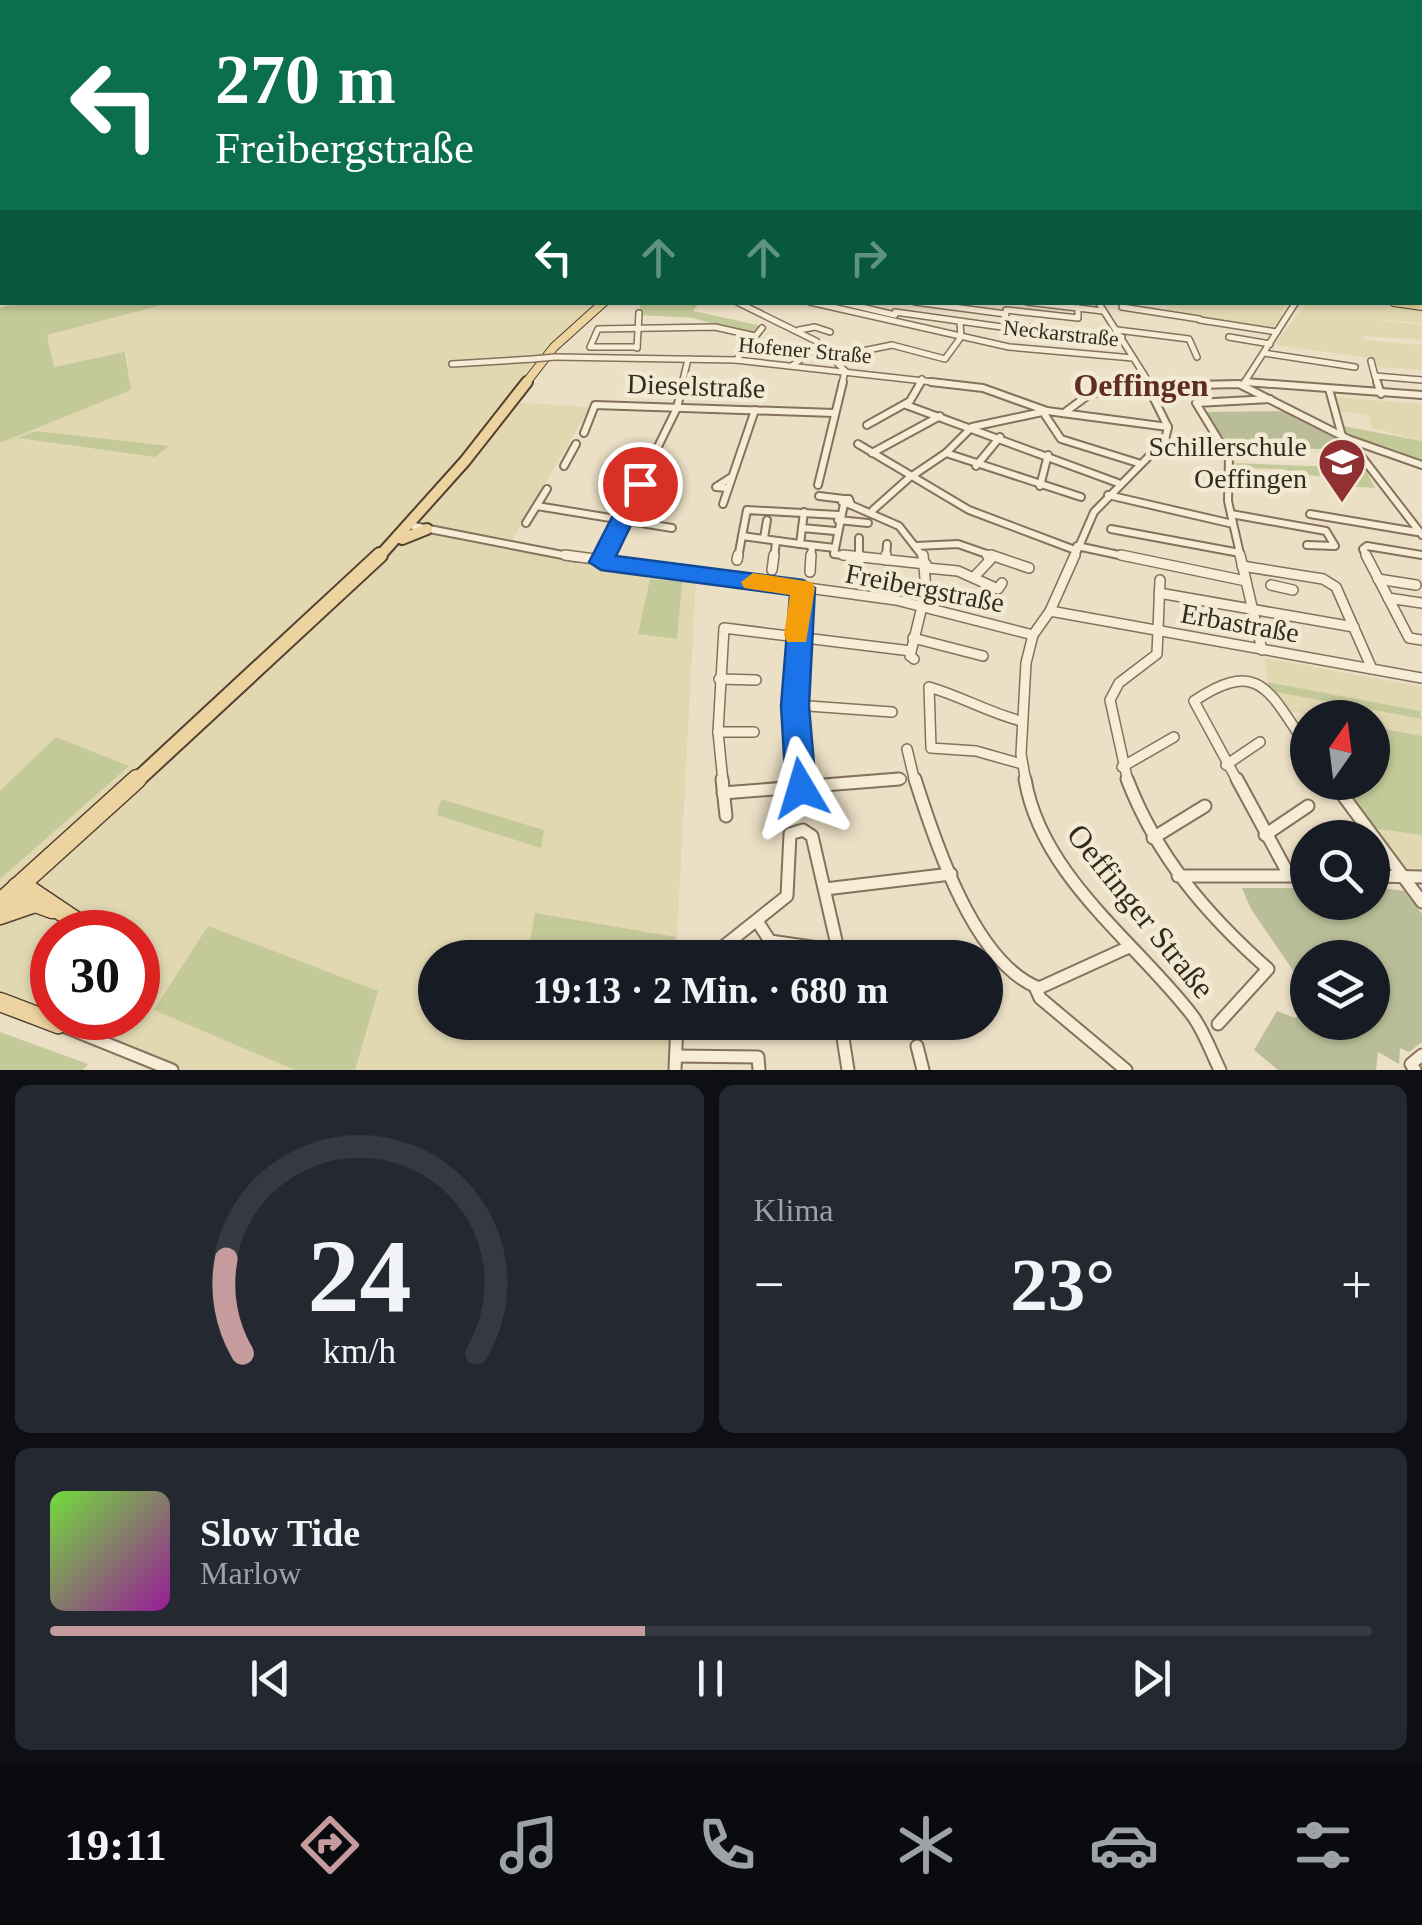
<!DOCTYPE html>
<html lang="de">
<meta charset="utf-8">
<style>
:root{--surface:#171b24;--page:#242831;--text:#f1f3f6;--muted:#9ea1a6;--line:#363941;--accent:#c59b9e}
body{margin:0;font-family:"Times New Roman",serif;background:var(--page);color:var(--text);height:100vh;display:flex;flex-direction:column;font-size:38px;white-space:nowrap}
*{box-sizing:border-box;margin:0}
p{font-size:32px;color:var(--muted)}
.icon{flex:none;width:55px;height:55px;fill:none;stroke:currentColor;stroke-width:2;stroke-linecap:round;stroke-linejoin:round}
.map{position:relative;height:1070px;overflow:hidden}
.panel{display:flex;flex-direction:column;gap:15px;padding:15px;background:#0d0f14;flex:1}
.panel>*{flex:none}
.banner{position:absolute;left:0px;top:0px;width:1422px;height:305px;box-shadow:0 2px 8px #0004;background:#0b6e4f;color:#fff;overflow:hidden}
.needle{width:65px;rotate:14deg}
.controls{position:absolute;left:1290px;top:700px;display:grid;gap:20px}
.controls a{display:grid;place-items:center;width:100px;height:100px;border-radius:50%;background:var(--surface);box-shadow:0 2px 8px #0004;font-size:50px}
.speed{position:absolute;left:30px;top:910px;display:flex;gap:20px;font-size:50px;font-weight:700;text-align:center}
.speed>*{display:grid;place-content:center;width:130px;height:130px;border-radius:50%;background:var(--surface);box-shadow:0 2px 8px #0004;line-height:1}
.speed .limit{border:15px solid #d22;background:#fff;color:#111}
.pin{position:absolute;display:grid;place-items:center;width:85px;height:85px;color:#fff;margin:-42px;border:5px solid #fff;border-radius:50%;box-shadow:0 2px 10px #0007}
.me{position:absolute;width:110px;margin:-55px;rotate:353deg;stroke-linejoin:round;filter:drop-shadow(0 0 8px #0008)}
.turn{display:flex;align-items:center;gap:35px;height:210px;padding:0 50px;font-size:45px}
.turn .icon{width:130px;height:130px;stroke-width:2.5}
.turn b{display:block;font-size:70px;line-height:85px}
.lanes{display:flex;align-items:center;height:95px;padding:0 50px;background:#0003;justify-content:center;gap:50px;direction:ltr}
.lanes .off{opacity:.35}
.big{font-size:75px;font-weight:700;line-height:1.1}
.panel .card{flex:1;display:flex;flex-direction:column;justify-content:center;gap:15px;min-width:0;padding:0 35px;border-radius:15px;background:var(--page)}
.panel .dial{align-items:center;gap:0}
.dial svg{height:260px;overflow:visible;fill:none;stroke:var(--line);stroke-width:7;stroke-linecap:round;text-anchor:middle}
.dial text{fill:var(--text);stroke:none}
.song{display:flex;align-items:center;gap:30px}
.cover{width:120px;height:120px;border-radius:15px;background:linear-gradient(135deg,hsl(100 70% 55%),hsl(300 70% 35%))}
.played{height:10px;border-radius:5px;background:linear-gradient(90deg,var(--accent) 45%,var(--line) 45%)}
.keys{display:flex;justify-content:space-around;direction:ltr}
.heat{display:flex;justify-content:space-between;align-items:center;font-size:55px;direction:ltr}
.panel .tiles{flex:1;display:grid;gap:15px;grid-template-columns:1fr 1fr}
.card:last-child{grid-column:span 2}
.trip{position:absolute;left:418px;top:940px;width:585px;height:100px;border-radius:50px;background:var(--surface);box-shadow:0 2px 8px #0004;font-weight:700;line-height:100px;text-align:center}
.dock{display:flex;height:160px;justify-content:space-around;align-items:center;background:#090b0e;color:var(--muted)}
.dock .icon{width:70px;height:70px}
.dock .current{color:var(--accent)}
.dock b{font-size:45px;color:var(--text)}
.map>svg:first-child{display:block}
</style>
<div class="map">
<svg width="1422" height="1070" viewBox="0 0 1422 1070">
<rect width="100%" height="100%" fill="#ebdfc5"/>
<g fill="#e1d8b2" fill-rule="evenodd">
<polygon points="1371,302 1422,308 1422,323 1360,318 1422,325 1422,340 1363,336 1364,340 1422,345 1422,370 1376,367 1371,358 1274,345 1306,303"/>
<path d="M170 303H601L572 327 509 402 590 407 510 544 696 579 676 957 435 958V1022L672 1023 669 1070H180L0 997V443L131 390 126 352 54 367 47 335ZM36 431 168 446V447L154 457 20 439ZM52 932H138V1018H52Z"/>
<polygon points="1166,303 1285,303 1280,323 1270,329 1165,314"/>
<polygon points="1336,397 1422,404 1422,441 1372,428 1369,416 1340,411"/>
<polygon points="1264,658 1422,687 1422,712 1268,682"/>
<polygon points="1270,691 1422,719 1422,736 1373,727 1372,718 1321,717 1282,710"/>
<polygon points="1371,828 1422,835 1422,871 1404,872"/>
</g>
<g fill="#c4c999">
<polygon points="44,302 170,303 47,335 54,367 125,352 131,390 0,443 0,307"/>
<polygon points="640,303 699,303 693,311 762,326 754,335 693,318 640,315"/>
<polygon points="1343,426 1422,441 1422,463 1345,434"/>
<polygon points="36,431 169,446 155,457 17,438"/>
<polygon points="1232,463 1365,468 1375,488 1344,486 1337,477 1289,474 1285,469 1240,468"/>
<polygon points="650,579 682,582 677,639 638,634"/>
<polygon points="1268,682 1420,711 1422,719 1270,691"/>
<polygon points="1373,727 1422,736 1422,835 1371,828 1336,783 1372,782"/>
<polygon points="56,737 129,766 0,879 0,791"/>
<polygon points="441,799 544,830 541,848 437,815"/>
<polygon points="535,913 676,937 674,957 527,957"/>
<polygon points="208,926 378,991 355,1070 295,1070 154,1010"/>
<polygon points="0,1032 88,1064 83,1070 0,1070"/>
</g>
<g fill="#babe98">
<polygon points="1286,411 1344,441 1350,450 1289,448 1294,456 1232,455 1203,412"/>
<polygon points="1373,887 1404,891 1422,914 1422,1042 1409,1052 1400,1048 1399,1064 1378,1052 1376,1070 1278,1070 1254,1050 1277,1011 1295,1018 1307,1011 1308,1022 1372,1022 1372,958 1308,958 1307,991 1251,909 1242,888 1307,888 1308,902 1372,902"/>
</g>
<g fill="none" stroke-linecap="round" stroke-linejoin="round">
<g stroke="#85715c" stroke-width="8">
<g id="minor-far3">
<polyline points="737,302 816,341 845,371"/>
<polyline points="810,302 1009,347 1133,358"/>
<polyline points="840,302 895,315"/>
<polyline points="915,302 1006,314"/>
<polyline points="1027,302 1103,311"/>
<polyline points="1098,302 1150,384"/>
<polyline points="1122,307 1199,319"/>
<polyline points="1006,310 1078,318 1078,308"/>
<polyline points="895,312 1009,328"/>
<polyline points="1200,320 1277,332"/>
<polyline points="1008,325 1122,337"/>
<polyline points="799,330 815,327 830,332"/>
<polyline points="1117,330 1189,339 1197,357"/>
<polyline points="1229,337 1270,344"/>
<polyline points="637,347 590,347 598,329 715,327 755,336"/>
<polyline points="637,348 639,313"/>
<polyline points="1264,353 1355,367"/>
<polyline points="838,356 892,345 945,359 961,337 960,322"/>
<polyline points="555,357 736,360 951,384"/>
<polyline points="736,360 762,328"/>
<polyline points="1371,361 1375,376"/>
<polyline points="452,364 533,359"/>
<polyline points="793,365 813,350"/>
<polyline points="1245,382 1272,384"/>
<polyline points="1244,383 1296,302"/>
<polyline points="682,384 688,359"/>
<polyline points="842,384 845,371"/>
<polyline points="919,384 922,379"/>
<polyline points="1378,384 1375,376 1422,380"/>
</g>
</g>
<g stroke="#85715c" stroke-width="10">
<g id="minor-far2">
<polyline points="931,382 983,388 1047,411 1168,427"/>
<polyline points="1148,382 1151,386"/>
<polyline points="1245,382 1422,395"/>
<polyline points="1377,382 1381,394"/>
<polyline points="1151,386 1239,384 1348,439 1422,465"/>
<polyline points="1329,389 1342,436"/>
<polyline points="906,405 1118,483"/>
<polyline points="1064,413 1091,393 1149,389"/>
<polyline points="1045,415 1061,439 1138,463"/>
<polyline points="867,425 910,401 921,382"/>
<polyline points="584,433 595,405 835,413"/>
<polyline points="1348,439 1422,535"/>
<polyline points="858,444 969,510 1075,550"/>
<polyline points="872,453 940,416"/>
<polyline points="946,453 1081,497"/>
<polyline points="564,466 576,444"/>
<polyline points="976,466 1000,437"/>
<polyline points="912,476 946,453 972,427 1047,411"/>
<polyline points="818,485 843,382"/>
<polyline points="1040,486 1048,455"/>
<polyline points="727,488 716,487 730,478"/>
<polyline points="1108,495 1233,524"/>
<polyline points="819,496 844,499"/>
<polygon points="844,499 849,499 851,505 842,502"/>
<polyline points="723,504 755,410"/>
<polyline points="844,504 834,554 866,558"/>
<polyline points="851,505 899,526 924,558"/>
<polyline points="537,506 672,528"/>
<polyline points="873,510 910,477"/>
<polyline points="804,512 800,544 835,548"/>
<polyline points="1231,514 1326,531 1335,546 1307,545"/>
<polyline points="1310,514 1417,532"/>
<polyline points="838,520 868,523"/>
<polyline points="526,523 547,489"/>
<polyline points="409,525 578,558"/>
<polyline points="802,528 835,531"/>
<polyline points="1111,529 1240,553"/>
<polyline points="764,538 767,520"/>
<polyline points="800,544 742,536 747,510 839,515"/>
<polyline points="916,546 958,544 998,558"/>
<polyline points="1077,546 1133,558"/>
<polyline points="603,558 677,408 683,382"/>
<polyline points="738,558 742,536"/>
<polyline points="774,558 776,542"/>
<polyline points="811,558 812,546"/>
<polyline points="859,558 859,538"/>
<polyline points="886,558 887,544"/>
<polyline points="1074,558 1094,512 1165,440 1168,427 1149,389"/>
<polyline points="1241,558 1228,501 1229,457 1196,403 1270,399"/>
<polyline points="1367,558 1363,549 1367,546 1422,555"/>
</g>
</g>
<g stroke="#85715c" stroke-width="12">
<g id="minor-far1">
<polyline points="565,555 896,600 1033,635"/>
<polyline points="843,555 926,564"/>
<polyline points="991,555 1029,568"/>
<polyline points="1121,555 1246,581"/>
<polyline points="1240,555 1262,650"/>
<polyline points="1366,555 1409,638 1422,640"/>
<polyline points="737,560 738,555"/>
<polyline points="886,560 886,555"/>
<polyline points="601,562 604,555"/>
<polyline points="1242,566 1323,579 1336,587 1372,669"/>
<polyline points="927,568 958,571 998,589 1002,583"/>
<polyline points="772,570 774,555"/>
<polyline points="810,572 811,555"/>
<polyline points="974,577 990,560 987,555"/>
<polyline points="1378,579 1416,585"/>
<polyline points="858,581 859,555"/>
<polyline points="1271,585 1293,590"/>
<polyline points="1159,593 1354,627"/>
<polyline points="1388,598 1422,603"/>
<polyline points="1050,611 1422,678"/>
<polyline points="913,638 983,656"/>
<polyline points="914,659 910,656 926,590 923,555"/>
<polyline points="719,679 756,680"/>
<polyline points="795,705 892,712"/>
<path d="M1021 721C987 712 963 697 929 687L931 748 976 751 1022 764"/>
<polyline points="718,732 754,732"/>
<polyline points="907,749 915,782"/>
<polyline points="1226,765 1260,742"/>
<polyline points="1122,767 1174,737"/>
<polyline points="723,782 718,732 724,628 911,651"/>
<polyline points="800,782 794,697 803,588"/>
<polyline points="867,782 901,779"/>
<polyline points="1026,782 1021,754 1026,663 1033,635 1050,611 1075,555"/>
<polyline points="1128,782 1110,700 1119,683 1157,654 1160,580"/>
<path d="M1238 782 1194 701C1261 656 1270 694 1308 748"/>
</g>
</g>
<g stroke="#85715c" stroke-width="15">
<g id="minor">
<polyline points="722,779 726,816"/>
<polyline points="799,779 804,805"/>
<path d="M915 779C935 842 974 963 1039 988L1129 947"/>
<path d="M1025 779C1041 876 1136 942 1192 1015 1204 1031 1211 1052 1220 1070"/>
<path d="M1127 779C1157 857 1207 915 1268 969L1218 1024"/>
<polyline points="1237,779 1289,875"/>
<polyline points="1333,782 1422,902"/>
<polyline points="723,793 899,779"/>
<polyline points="1265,835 1308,806"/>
<polyline points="1153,838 1205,806"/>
<polyline points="1178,876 1308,876"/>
<polyline points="1372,876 1422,877"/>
<polyline points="825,889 951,874"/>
<polyline points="757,921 770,941 839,951"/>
<polyline points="709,958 787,896 790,834 803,830 812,836 840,958"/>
<polyline points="1036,989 1040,998 1126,1070"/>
<polyline points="91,1018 97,1039"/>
<polyline points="58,1024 172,1070"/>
<polyline points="843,1038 848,1070"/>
<polyline points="917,1046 923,1070"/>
<polyline points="676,1056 758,1057 759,1070"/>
<polyline points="675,1070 677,1022"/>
<polyline points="1415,1070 1411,1064 1422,1055"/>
</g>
</g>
<g stroke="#534030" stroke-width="10">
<g id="major-far3">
<polyline points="1394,302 1422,306"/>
<polyline points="525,384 554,347 604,302"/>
</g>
</g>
<g stroke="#534030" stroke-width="14">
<g id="major-far2">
<polyline points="402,539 427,529"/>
<polyline points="378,558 465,461 527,382"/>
</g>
</g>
<g stroke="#534030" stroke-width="18">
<polyline id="major-far1" points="135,782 380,555"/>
</g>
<g stroke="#534030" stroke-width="21">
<g id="major">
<polyline points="17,887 28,889 92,932"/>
<polyline points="17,887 19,897 52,909"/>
<polyline points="0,903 137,779"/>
<polyline points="0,915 32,904"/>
<polyline points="0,1002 58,1024 63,1018"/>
</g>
</g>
<use href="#minor-far3" stroke="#f7edd7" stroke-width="5"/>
<use href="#minor-far2" stroke="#f7edd7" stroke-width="6"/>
<use href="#minor-far1" stroke="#f7edd7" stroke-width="9"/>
<use href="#minor" stroke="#f7edd7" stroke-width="11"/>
<use href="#major-far3" stroke="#ecd39f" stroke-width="8"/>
<use href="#major-far2" stroke="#ecd39f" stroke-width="10"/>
<use href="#major-far1" stroke="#ecd39f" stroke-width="14"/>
<use href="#major" stroke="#ecd39f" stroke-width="18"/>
<g stroke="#85715c" stroke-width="8" stroke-linecap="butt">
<polyline id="minor-bridge" points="533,359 555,357"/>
</g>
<use href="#minor-bridge" stroke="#f7edd7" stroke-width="5"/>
</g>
<linearGradient id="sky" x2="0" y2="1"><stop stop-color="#8db8d4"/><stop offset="0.49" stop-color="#f6f1e5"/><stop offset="1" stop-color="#f6f1e5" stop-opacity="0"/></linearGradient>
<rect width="1422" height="294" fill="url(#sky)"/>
<polygon fill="#1a73e8" stroke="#114b97" stroke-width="2.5" points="640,477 651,484 616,556 803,580 815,588 809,706 816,788 812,798 801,802 790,798 786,788 781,706 790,595 601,570 589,562 629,484"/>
<polygon fill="#f59e0b" points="753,573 812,582 815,588 806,642 787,642 784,635 790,595 744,588 741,582"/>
<defs>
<g id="school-pin" transform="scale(2.5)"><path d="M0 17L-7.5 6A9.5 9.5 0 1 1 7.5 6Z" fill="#903032" stroke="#f3ead4"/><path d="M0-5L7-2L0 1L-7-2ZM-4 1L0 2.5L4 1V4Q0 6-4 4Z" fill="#fff"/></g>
</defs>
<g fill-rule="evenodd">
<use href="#school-pin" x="1342" y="462"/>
</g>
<g text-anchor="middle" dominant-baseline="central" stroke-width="9" stroke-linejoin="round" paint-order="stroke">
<g font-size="22" fill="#362a1f" stroke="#f3ead4">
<text transform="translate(1061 333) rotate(6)">Neckarstraße</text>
<text transform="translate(805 350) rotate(5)">Hofener Straße</text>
</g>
<g font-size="28" fill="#362a1f" stroke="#f3ead4">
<text transform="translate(696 386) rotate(2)">Dieselstraße</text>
<text transform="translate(925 588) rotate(11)">Freibergstraße</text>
<text transform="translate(1240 623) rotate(10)">Erbastraße</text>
</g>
<g font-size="28" fill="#362a1f" stroke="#f3ead4" text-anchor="end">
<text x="1307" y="446">Schillerschule<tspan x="1307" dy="32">Oeffingen</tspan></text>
</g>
<g font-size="32" font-weight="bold" fill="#602d21" stroke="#f3ead4">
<text x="1141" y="385">Oeffingen</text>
</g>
<g font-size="32" fill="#362a1f" stroke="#f3ead4">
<text transform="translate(1141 911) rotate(51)">Oeffinger Straße</text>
</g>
</g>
</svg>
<div class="controls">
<a><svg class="needle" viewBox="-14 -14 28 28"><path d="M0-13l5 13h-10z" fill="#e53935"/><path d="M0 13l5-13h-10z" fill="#9ea1a6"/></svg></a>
<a><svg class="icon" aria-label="search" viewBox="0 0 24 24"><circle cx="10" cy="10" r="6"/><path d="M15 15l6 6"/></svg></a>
<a><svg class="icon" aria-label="layers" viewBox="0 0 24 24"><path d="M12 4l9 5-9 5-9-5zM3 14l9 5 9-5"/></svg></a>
</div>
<div class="speed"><div class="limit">30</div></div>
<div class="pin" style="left:640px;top:484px;background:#d93025"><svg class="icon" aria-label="arrive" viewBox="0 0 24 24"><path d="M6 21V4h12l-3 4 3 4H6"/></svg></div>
<svg class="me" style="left:801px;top:788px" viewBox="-20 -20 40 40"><path d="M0-17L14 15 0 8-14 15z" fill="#1a73e8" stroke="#fff" stroke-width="4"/></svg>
<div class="trip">19:13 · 2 Min. · 680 m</div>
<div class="banner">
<div class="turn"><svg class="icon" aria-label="left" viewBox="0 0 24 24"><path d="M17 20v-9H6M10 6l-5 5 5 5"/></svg><div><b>270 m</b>Freibergstraße</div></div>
<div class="lanes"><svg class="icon" aria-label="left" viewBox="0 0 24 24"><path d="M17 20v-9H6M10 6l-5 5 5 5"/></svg><svg class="icon off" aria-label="ahead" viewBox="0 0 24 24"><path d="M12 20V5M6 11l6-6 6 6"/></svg><svg class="icon off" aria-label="ahead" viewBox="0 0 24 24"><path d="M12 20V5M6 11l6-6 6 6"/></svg><svg class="icon off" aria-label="right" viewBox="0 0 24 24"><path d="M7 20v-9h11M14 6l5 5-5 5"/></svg></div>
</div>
</div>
<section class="panel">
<div class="tiles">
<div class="card dial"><svg viewBox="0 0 100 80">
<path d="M14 69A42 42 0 1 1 86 69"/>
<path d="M14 69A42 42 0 0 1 9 40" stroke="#c59b9e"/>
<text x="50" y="56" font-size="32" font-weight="700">24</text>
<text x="50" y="72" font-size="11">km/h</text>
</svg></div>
<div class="card"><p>Klima</p>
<div class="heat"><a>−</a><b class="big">23°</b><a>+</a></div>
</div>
<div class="card">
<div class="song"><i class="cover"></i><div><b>Slow Tide</b><p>Marlow</p></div></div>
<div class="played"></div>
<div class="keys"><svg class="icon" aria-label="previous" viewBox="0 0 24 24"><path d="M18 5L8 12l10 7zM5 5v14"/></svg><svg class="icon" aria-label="pause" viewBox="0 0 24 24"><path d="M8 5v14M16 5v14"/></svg><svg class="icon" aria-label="next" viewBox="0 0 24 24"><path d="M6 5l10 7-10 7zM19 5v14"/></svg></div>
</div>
</div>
</section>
<nav class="dock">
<b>19:11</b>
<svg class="icon current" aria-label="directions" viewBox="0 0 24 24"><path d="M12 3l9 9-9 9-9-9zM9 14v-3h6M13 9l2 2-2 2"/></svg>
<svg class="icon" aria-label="music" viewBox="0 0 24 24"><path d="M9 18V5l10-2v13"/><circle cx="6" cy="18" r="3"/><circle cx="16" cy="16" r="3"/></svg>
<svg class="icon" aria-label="phone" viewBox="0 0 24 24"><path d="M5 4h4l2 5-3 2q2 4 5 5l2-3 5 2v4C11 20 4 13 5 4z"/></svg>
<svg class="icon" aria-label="climate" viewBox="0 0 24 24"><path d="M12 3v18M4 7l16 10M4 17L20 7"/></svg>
<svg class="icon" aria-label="car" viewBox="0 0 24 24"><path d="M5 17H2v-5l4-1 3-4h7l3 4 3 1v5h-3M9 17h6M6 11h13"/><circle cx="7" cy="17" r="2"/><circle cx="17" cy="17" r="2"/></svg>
<svg class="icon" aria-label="filters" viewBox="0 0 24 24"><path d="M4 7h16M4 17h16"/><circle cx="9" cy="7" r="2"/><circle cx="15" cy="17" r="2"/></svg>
</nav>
